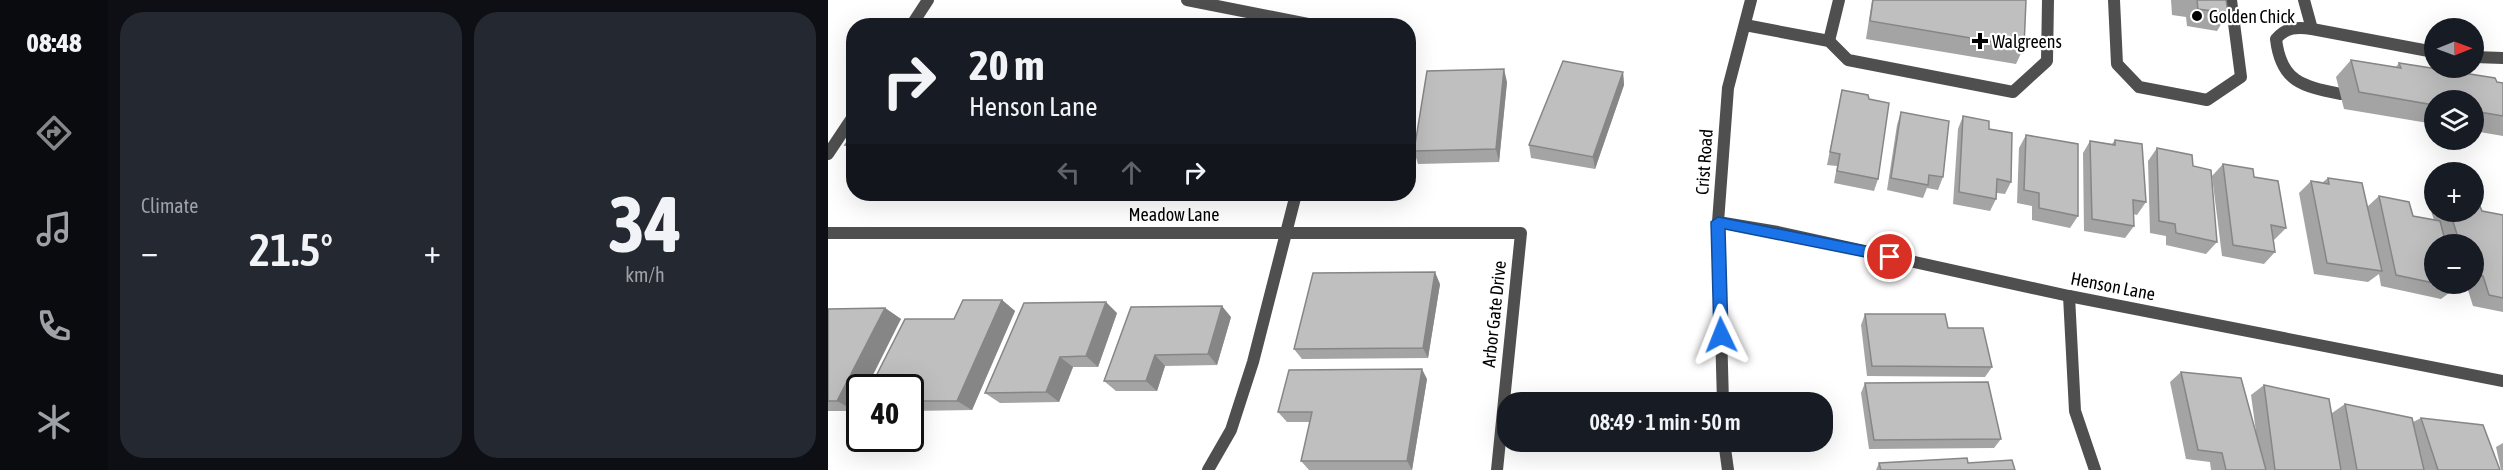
<!DOCTYPE html>
<meta charset="utf-8">
<style>
:root{--surface:#171b24;--page:#242831;--text:#f1f3f6;--muted:#9ea1a6;--accent:#858687}
body{margin:0;font-family:"Asap Condensed",sans-serif;background:var(--page);color:var(--text);height:100vh;display:flex;flex-direction:column;font-size:22px;white-space:nowrap}
*{box-sizing:border-box;margin:0}
p{font-size:20px;color:var(--muted)}
.icon{flex:none;width:33px;height:33px;fill:none;stroke:currentColor;stroke-width:2;stroke-linecap:round;stroke-linejoin:round}
.map{position:relative;flex:1;overflow:hidden}
.panel{display:flex;flex-direction:column;gap:12px;padding:12px;background:#0d0f14;width:720px}
.panel>*{flex:none}
.hud{position:absolute;left:18px;top:18px;width:570px;height:183px;border-radius:24px;box-shadow:0 6px 24px #0002;background:#171b24;color:var(--text);overflow:hidden}
.needle{width:39px;rotate:89deg}
.fabs{position:absolute;left:1596px;top:18px;display:grid;gap:12px}
.fabs a{display:grid;place-items:center;width:60px;height:60px;border-radius:50%;background:var(--surface);box-shadow:0 6px 24px #0002;font-size:30px}
.speed{position:absolute;left:18px;top:374px;display:flex;gap:12px;font-size:30px;font-weight:700;text-align:center}
.speed>*{display:grid;place-content:center;width:78px;height:78px;border-radius:50%;background:var(--surface);box-shadow:0 6px 24px #0002;line-height:1}
.speed .limit{border:3px solid #111;border-radius:9px;background:#fff;color:#111}
.pin{position:absolute;display:grid;place-items:center;width:51px;height:51px;color:#fff;margin:-26px;border:3px solid #fff;border-radius:50%;box-shadow:0 2px 6px #0007}
.me{position:absolute;width:66px;margin:-33px;rotate:358deg;stroke-linejoin:round;filter:drop-shadow(0 0 4px #0008)}
.turn{display:flex;align-items:center;gap:21px;height:126px;padding:0 24px;font-size:27px}
.turn .icon{width:78px;height:78px;stroke-width:2.5}
.turn b{display:block;font-size:42px;line-height:51px}
.lanes{display:flex;align-items:center;height:57px;padding:0 24px;background:#0003;justify-content:center;gap:30px;direction:ltr}
.lanes .off{opacity:.35}
.big{font-size:45px;font-weight:600;line-height:1.1}
.panel .widget{flex:1;display:flex;flex-direction:column;justify-content:center;gap:9px;min-width:0;padding:0 21px;border-radius:24px;background:var(--page)}
.panel .dial{align-items:center;gap:0}
.dial b{font-size:78px;line-height:1}
.heat{display:flex;justify-content:space-between;align-items:center;font-size:33px;direction:ltr}
.panel .tiles{flex:1;display:grid;gap:12px;grid-template-columns:repeat(2,1fr)}
.trip{position:absolute;left:669px;top:392px;width:336px;height:60px;border-radius:24px;background:var(--surface);box-shadow:0 6px 24px #0002;font-weight:600;line-height:60px;text-align:center}
main{display:flex;flex:1;min-height:0}
.tab-bar{display:flex;flex-direction:column;width:108px;justify-content:space-around;align-items:center;background:#090b0e;color:var(--muted)}
.tab-bar .icon{width:42px;height:42px}
.tab-bar .active{color:var(--accent)}
.tab-bar b{font-size:27px;color:var(--text)}
.map>svg:first-child{display:block}
</style>
<main>
<nav class="tab-bar">
<b>08:48</b>
<svg class="icon active" aria-label="directions" viewBox="0 0 24 24"><path d="M12 3l9 9-9 9-9-9zM9 14v-3h6M13 9l2 2-2 2"/></svg>
<svg class="icon" aria-label="music" viewBox="0 0 24 24"><path d="M9 18V5l10-2v13"/><circle cx="6" cy="18" r="3"/><circle cx="16" cy="16" r="3"/></svg>
<svg class="icon" aria-label="phone" viewBox="0 0 24 24"><path d="M5 4h4l2 5-3 2q2 4 5 5l2-3 5 2v4C11 20 4 13 5 4z"/></svg>
<svg class="icon" aria-label="climate" viewBox="0 0 24 24"><path d="M12 3v18M4 7l16 10M4 17L20 7"/></svg>
</nav>
<section class="panel">
<div class="tiles">
<div class="widget"><p>Climate</p>
<div class="heat"><a>−</a><b class="big">21.5°</b><a>+</a></div>
</div>
<div class="widget dial"><b>34</b><p>km/h</p></div>
</div>
</section>
<div class="map">
<svg width="1675" height="470" viewBox="0 0 1675 470">
<rect width="100%" height="100%" fill="#fff"/>
<g fill="none" stroke-linecap="round" stroke-linejoin="round">
<g stroke="#4f4f4f" stroke-width="12">
<polyline points="359,0 490,26"/>
<polyline points="1286,0 1289,64 1311,87 1379,100 1413,77 1403,0"/>
<polyline points="1476,0 1484,29 1606,52"/>
<polyline points="917,25 1001,41 1020,60 1185,92 1219,61 1220,0"/>
<polyline points="83,26 100,0"/>
<path d="M1484 29C1469 27 1458 27 1448 39 1453 82 1474 86 1513 94"/>
<polyline points="1001,41 1011,0"/>
<polyline points="1646,57 1675,58"/>
<polyline points="0,154 26,115"/>
<polyline points="380,470 403,430 425,362 468,194"/>
</g>
<g stroke="#4f4f4f" stroke-width="12">
<polyline points="890,222 950,232 1241,296 1675,381"/>
<polyline points="0,233 693,233 669,470"/>
<polyline points="1241,296 1247,411 1267,470"/>
</g>
<g stroke="#4f4f4f" stroke-width="12">
<polyline points="895,402 890,222 900,88 923,0"/>
<polyline points="896,441 900,470"/>
</g>
</g>
<g fill="#a4a4a4" fill-rule="evenodd">
<polygon points="1044,0 1198,0 1196,47 1188,64 1038,39"/>
<polygon points="1343,0 1398,0 1400,13 1389,31 1359,26 1358,17 1344,15"/>
<polygon points="1523,60 1568,67 1571,63 1675,83 1675,136 1646,131 1646,100 1606,100 1606,124 1516,109 1508,77"/>
<polygon points="795,72 796,85 767,169 703,158 701,145"/>
<polygon points="679,82 671,162 590,164 586,151"/>
<polygon points="1014,90 1041,99 1050,179 1046,191 1006,183 1009,166 999,165"/>
<polygon points="1073,112 1115,177 1110,190 1099,188 1095,198 1059,190 1069,125"/>
<polygon points="1135,116 1161,129 1183,182 1177,194 1169,193 1168,199 1162,211 1125,204 1130,129"/>
<polygon points="26,132 26,152 17,145"/>
<polygon points="1198,135 1250,216 1242,228 1204,220 1204,206 1189,203 1191,148"/>
<polygon points="1287,140 1318,202 1309,215 1305,214 1306,226 1297,238 1256,231 1255,153 1262,141 1284,144"/>
<polygon points="1329,148 1365,166 1389,242 1378,254 1338,245 1338,236 1322,233 1320,161"/>
<polygon points="1395,164 1426,177 1458,228 1446,240 1447,252 1436,264 1394,256 1384,176"/>
<path d="M1500 178 1539 207 1551 196 1585 216 1606 220 1603 211 1606 208V212L1654 211 1675 215V312L1645 306 1639 287 1628 285 1629 287 1613 299 1553 286 1551 274 1540 282 1486 274 1471 193 1483 181 1495 182ZM1606 244H1646V284H1606Z"/>
<polygon points="612,284 600,358 474,359 466,349"/>
<polygon points="174,300 187,311 144,410 83,411 82,387 44,387 43,386 126,319"/>
<polygon points="57,308 73,319 32,387 32,401 27,411 0,411 0,309"/>
<polygon points="289,313 270,367 245,367 231,402 172,403 157,393"/>
<polygon points="1037,314 1120,328 1164,367 1157,377 1039,376 1033,325"/>
<polygon points="403,317 389,365 337,366 329,391 288,391 276,381"/>
<polygon points="1353,372 1428,432 1423,395 1436,385 1504,413 1517,404 1585,422 1593,418 1672,470 1383,470 1382,462 1358,459 1342,382"/>
<polygon points="599,379 584,470 481,470 473,461 482,422 459,422 450,412"/>
<polygon points="1037,383 1173,439 1166,448 1041,449 1033,393"/>
<polygon points="1675,443 1675,470 1673,470 1668,447"/>
<polygon points="1051,463 1140,463 1187,470 1048,470"/>
</g>
<g fill="#868686">
<polygon points="676,69 679,82 671,162 668,149"/>
<polygon points="795,72 796,85 767,169 765,157"/>
<polygon points="584,74 588,87 580,128 580,90"/>
<polygon points="607,272 612,284 600,358 595,348"/>
<polygon points="174,300 187,311 144,410 129,401"/>
<polygon points="278,302 289,313 270,367 258,356"/>
<polygon points="394,306 403,317 389,365 380,354"/>
<polygon points="57,308 73,319 39,387 32,387 32,401 27,411 9,401"/>
<polygon points="327,355 337,366 329,391 318,381"/>
<polygon points="232,357 245,367 231,402 218,392"/>
<polygon points="594,369 599,379 584,470 579,461"/>
</g>
<g fill="#bfbfbf" stroke="#868686" stroke-width="1.5">
<polygon points="1045,0 1198,0 1196,47 1042,21"/>
<polygon points="1369,0 1398,0 1400,13 1370,9"/>
<polygon points="1523,60 1573,68 1571,63 1667,78 1669,82 1675,83 1675,116 1646,111 1646,100 1606,100 1606,105 1531,92"/>
<polygon points="735,61 795,72 765,157 701,145"/>
<polygon points="676,69 668,149 586,151 599,71"/>
<polygon points="580,74 584,74 580,90"/>
<polygon points="1014,90 1040,95 1041,99 1061,103 1050,179 1009,171 1012,154 1002,152"/>
<polygon points="1073,112 1121,121 1115,177 1101,175 1100,185 1063,178"/>
<polygon points="1135,116 1161,121 1161,129 1184,133 1183,182 1169,179 1168,199 1131,192"/>
<polygon points="26,132 26,145 17,145"/>
<polygon points="1198,135 1250,144 1250,216 1211,208 1211,193 1196,190"/>
<polygon points="1287,140 1314,144 1318,202 1305,200 1306,226 1264,219 1262,141 1287,145"/>
<polygon points="1329,148 1364,155 1365,166 1383,170 1389,242 1348,233 1347,224 1331,221"/>
<polygon points="1395,164 1425,169 1426,177 1450,181 1458,228 1443,225 1447,252 1405,245"/>
<polygon points="1500,178 1534,183 1554,271 1499,263 1483,181 1501,184"/>
<polygon points="1551,196 1581,202 1585,216 1612,221 1618,244 1606,244 1606,283 1568,275"/>
<polygon points="1646,203 1651,204 1654,211 1675,215 1675,298 1661,295 1655,276 1646,274 1646,244 1632,244 1622,212 1646,212"/>
<polygon points="607,272 595,348 466,349 485,273"/>
<polygon points="1611,284 1628,284 1629,287"/>
<polygon points="135,300 174,300 129,401 82,401 82,387 73,387 74,386 43,386 77,319 126,319"/>
<polygon points="278,302 258,356 232,357 218,392 157,393 196,303"/>
<polygon points="394,306 380,354 327,355 318,381 276,381 303,307"/>
<polygon points="57,308 9,401 0,401 0,309"/>
<polygon points="1037,314 1117,314 1120,328 1155,328 1164,367 1044,366"/>
<polygon points="594,369 579,461 473,461 484,412 450,412 461,370"/>
<polygon points="1353,372 1413,378 1438,470 1398,470 1394,453 1370,450"/>
<polygon points="1160,382 1173,439 1046,440 1037,383"/>
<polygon points="1436,385 1501,399 1513,470 1447,470"/>
<polygon points="1517,404 1584,418 1596,470 1529,470"/>
<polygon points="1593,418 1655,425 1672,470 1610,470"/>
<polygon points="1139,458 1140,463 1184,460 1187,470 1053,470 1051,463"/>
</g>
<polygon fill="#1a73e8" stroke="#114b97" stroke-width="1.5" points="890,217 1062,251 1069,257 1062,262 897,229 900,335 893,341 886,335 883,222"/>
<g fill="#000" stroke="#fff" stroke-width="2">
<circle cx="1369" cy="16" r="6"/>
<path d="M1149 32h6v6h6v6h-6v6h-6v-6h-6v-6h6z"/>
</g>
<g text-anchor="middle" dominant-baseline="central" stroke-width="4.5" stroke-linejoin="round" paint-order="stroke">
<g font-size="18" fill="#000" stroke="#fff" text-anchor="start">
<text x="1381" y="16">Golden Chick</text>
<text x="1164" y="41">Walgreens</text>
</g>
<g font-size="18" fill="#000" stroke="#fff">
<text transform="translate(876 162) rotate(-86)">Crist Road</text>
<text x="346" y="214">Meadow Lane</text>
<text transform="translate(1285 286) rotate(11)">Henson Lane</text>
<text transform="translate(666 314) rotate(-84)">Arbor Gate Drive</text>
</g>
</g>
</svg>
<div class="fabs">
<a><svg class="needle" viewBox="-14 -14 28 28"><path d="M0-13l5 13h-10z" fill="#e53935"/><path d="M0 13l5-13h-10z" fill="#9ea1a6"/></svg></a>
<a><svg class="icon" aria-label="layers" viewBox="0 0 24 24"><path d="M12 4l9 5-9 5-9-5zM3 14l9 5 9-5"/></svg></a>
<a>+</a>
<a>−</a>
</div>
<div class="speed"><div class="limit">40</div></div>
<div class="pin" style="left:1062px;top:257px;background:#d93025"><svg class="icon" aria-label="arrive" viewBox="0 0 24 24"><path d="M6 21V4h12l-3 4 3 4H6"/></svg></div>
<svg class="me" style="left:893px;top:335px" viewBox="-20 -20 40 40"><path d="M0-17L14 15 0 8-14 15z" fill="#1a73e8" stroke="#fff" stroke-width="4"/></svg>
<div class="trip">08:49 · 1 min · 50 m</div>
<div class="hud">
<div class="turn"><svg class="icon" aria-label="right" viewBox="0 0 24 24"><path d="M7 20v-9h11M14 6l5 5-5 5"/></svg><div><b>20 m</b>Henson Lane</div></div>
<div class="lanes"><svg class="icon off" aria-label="left" viewBox="0 0 24 24"><path d="M17 20v-9H6M10 6l-5 5 5 5"/></svg><svg class="icon off" aria-label="ahead" viewBox="0 0 24 24"><path d="M12 20V5M6 11l6-6 6 6"/></svg><svg class="icon" aria-label="right" viewBox="0 0 24 24"><path d="M7 20v-9h11M14 6l5 5-5 5"/></svg></div>
</div>
</div>
</main>
